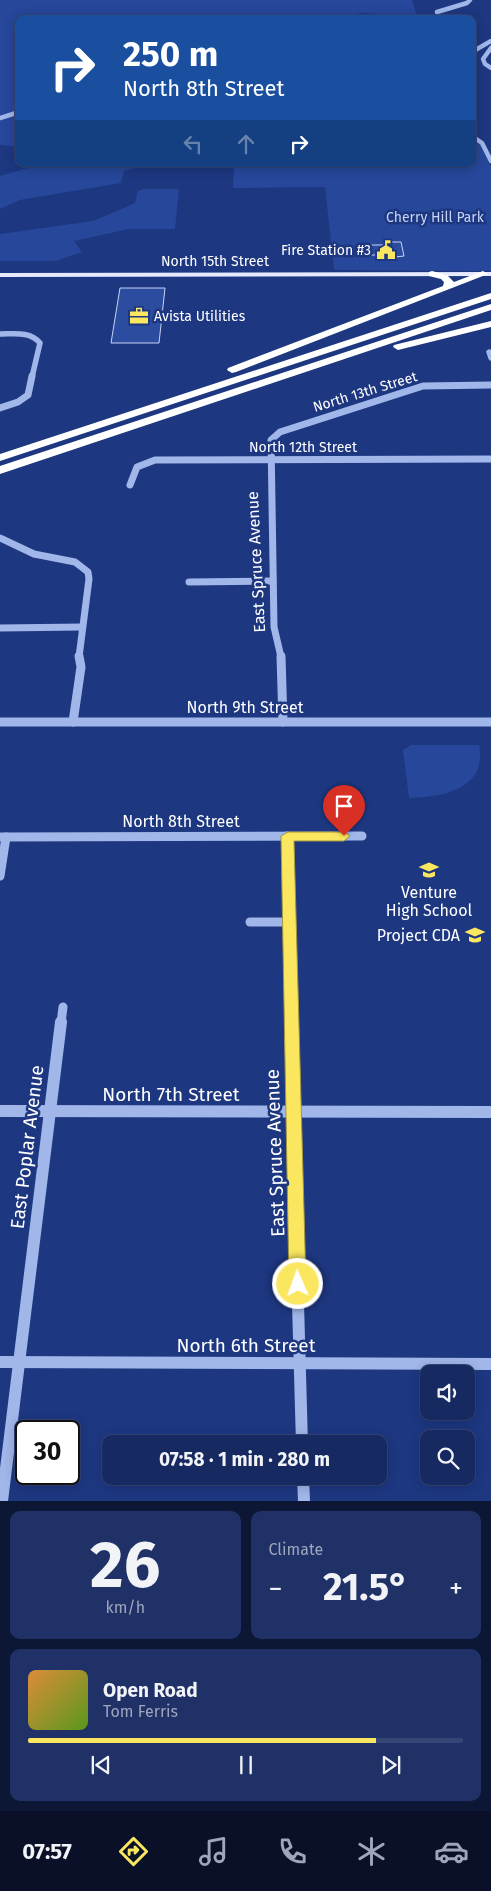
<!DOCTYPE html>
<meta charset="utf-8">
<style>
:root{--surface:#162961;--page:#1f3167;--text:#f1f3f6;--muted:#9ea6bd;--line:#354576;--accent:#fae75f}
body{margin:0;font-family:"Fira Sans",sans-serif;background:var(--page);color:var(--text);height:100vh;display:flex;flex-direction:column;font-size:19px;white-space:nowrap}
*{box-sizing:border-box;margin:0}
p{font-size:16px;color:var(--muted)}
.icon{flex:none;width:28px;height:28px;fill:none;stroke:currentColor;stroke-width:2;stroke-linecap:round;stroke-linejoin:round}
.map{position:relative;height:1501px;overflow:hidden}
.panel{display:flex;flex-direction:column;gap:10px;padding:10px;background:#0c1735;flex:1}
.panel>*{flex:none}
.top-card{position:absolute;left:15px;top:15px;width:461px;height:152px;border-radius:10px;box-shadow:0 2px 12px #0003,0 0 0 1px var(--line);background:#1a4fa0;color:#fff;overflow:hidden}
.controls{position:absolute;left:420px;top:1365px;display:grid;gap:10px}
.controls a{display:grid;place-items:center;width:55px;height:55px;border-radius:10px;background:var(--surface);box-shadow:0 2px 12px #0003,0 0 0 1px var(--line);font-size:25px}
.speed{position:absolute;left:15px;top:1420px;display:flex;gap:10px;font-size:25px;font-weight:700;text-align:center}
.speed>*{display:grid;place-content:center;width:65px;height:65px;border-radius:50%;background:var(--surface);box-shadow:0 2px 12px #0003,0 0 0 1px var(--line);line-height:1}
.speed .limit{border:2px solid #111;border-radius:8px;background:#fff;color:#111}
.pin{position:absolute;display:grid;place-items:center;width:42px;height:42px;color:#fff;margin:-51px -21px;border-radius:50% 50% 50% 0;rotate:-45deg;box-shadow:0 0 5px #0007}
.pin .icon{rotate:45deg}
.me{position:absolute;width:55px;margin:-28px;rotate:358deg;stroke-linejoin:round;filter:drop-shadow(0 0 4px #0008)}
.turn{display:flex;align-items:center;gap:18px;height:105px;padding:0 25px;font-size:22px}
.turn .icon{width:65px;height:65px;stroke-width:2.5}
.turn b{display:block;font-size:35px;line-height:42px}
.lanes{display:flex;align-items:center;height:48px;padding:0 25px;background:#0003;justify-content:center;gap:25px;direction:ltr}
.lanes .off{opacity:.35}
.big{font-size:38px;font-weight:700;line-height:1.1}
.panel .widget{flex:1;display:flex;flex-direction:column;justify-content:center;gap:8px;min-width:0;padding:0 18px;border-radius:10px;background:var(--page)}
.panel .dial{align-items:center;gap:0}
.dial b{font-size:65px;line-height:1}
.song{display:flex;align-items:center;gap:15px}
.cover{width:60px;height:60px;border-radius:8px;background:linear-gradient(135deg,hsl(30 70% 55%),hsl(90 70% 35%))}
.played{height:5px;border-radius:2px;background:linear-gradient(90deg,var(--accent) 80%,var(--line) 80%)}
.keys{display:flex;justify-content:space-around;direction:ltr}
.heat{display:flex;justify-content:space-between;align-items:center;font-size:28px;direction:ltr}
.panel .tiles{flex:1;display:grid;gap:10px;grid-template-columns:1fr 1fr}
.widget:last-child{grid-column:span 2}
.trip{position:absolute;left:102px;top:1435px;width:285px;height:50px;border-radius:10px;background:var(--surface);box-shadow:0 2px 12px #0003,0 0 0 1px var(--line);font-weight:700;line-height:50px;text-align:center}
.dock{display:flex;height:80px;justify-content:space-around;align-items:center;background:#091027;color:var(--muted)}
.dock .icon{width:35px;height:35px}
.dock .selected{color:var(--accent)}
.dock b{font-size:22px;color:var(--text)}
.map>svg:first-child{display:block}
</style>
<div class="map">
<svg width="491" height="1501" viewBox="0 0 491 1501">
<rect width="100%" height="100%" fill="#1d3781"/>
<g fill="#26479a">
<polygon points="0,0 412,0 417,16 361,13 333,19 19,19 19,147 0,145"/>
<polygon points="473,138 479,142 491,167 491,271 336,270 334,269 325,187 233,188 234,165 221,166 217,164 472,164"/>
<polygon points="42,164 149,164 124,171 121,183 20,200 0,209 0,176"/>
<polygon points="143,189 179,189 175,229 129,229 74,241 82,252 56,261 0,261 0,234 93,221 135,203 138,191"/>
<path d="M411 745H479C488 789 443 797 409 798L403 750Z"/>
</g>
<g fill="#2c4c9f" stroke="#c6d4f7">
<polygon points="384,242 401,242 404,256 387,258 386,255 369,255 367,245 385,245"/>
<polygon points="120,288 165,288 159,343 111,343"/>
</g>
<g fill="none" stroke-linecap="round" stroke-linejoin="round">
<g stroke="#a1b6e9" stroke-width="4.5">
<polyline points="437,12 467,3 470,0"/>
<polyline points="491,48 483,59 485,64 491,68"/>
<polyline points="472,52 491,41"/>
<polyline points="0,118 19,112"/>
<polyline points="472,136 482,143 491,161"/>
</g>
<g stroke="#a1b6e9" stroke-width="5.5">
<path d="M0 334C14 334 30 331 40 343L32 377"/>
<polyline points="489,352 491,358"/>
</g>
<g stroke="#a1b6e9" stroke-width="7">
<polyline points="0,408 18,402 28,395 32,376"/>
<polyline points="130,485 137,467 155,460 491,459"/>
<polyline points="0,538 34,554 75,562 88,572 89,579 79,657"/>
<polyline points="189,582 273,581"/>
<polyline points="0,628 82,627"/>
<polyline points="281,657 274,627 271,440 280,432 423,386 491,385"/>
</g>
<g stroke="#a1b6e9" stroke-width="9">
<polyline points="281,656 283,722"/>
<polyline points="0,722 491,722"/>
<polyline points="73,722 81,667 79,656"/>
<polyline points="287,836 290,1023"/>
<polyline points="0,837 362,836"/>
<polyline points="0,876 6,837"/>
<polyline points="250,922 289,922"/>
<polyline points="61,1023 63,1007"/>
</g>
<g stroke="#a1b6e9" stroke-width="12">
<polyline points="290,1022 302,1444"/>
<polyline points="0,1111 491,1112"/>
<polyline points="0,1362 491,1364"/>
<polyline points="303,1476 304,1501"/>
<polyline points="2,1501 61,1022"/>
</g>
<polygon fill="#e5eafe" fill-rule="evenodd" points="491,272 491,276 0,277 0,273"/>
<g fill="#fff" fill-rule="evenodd">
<polygon points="432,271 447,275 454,282 483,271 488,274 236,372 232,373 227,370 228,368 443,286 444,282 441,279 429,276 429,272"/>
<polygon points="491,293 491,299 0,461 0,454"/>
<polygon points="491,304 491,310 0,474 0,466"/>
<polygon points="491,321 491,327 398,350 393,347 394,345"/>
</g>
</g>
<polygon fill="#fae75f" stroke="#a2963e" points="288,832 344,832 350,836 344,841 294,841 306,1284 303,1290 298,1292 292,1290 289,1284 281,836"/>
<defs>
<g id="civic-bare" transform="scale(1.5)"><path d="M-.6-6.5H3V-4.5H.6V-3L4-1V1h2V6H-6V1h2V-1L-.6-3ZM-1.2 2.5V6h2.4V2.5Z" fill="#fae75f" stroke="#1d3781" stroke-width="2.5" paint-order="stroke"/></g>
<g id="office-bare" transform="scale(1.5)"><path d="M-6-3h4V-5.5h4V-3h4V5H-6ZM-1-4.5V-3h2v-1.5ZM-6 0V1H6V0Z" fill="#fae75f" stroke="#1d3781" stroke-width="2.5" paint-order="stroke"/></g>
<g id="school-bare" transform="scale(1.5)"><path d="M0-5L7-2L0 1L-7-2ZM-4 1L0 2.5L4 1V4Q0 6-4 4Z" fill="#fae75f" stroke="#1d3781" stroke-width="2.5" paint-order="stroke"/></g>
</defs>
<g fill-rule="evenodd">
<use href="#civic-bare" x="386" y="250"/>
<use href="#office-bare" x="139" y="316"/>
<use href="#school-bare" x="429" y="870"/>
<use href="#school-bare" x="475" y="935"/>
</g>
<g text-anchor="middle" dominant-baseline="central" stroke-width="5" stroke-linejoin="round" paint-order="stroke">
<g font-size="14" fill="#c6d4f7" stroke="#1d3781">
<text x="435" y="217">Cherry Hill Park</text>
</g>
<g font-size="14" fill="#fff" stroke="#1d3781" text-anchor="end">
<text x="371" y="250">Fire Station #3</text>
<text x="154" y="316" text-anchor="start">Avista Utilities</text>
</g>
<g font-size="14" fill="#fff" stroke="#1d3781">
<text x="215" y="261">North 15th Street</text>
<text transform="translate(365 392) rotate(-17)">North 13th Street</text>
<text x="303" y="447">North 12th Street</text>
</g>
<g font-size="16" fill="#fff" stroke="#1d3781">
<text transform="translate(256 562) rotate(-93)">East Spruce Avenue</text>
<text x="245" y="707">North 9th Street</text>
<text x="181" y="821">North 8th Street</text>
</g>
<g font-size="16" fill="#fff" stroke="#1d3781">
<text x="429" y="892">Venture<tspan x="429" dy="18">High School</tspan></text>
<text x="460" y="935" text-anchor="end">Project CDA</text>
</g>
<g font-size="19" fill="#fff" stroke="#1d3781">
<text x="171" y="1094">North 7th Street</text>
<text transform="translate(27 1147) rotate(-83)">East Poplar Avenue</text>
<text transform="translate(275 1153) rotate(-92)">East Spruce Avenue</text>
<text x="246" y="1345">North 6th Street</text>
</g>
</g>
</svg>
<div class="controls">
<a><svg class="icon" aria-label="sound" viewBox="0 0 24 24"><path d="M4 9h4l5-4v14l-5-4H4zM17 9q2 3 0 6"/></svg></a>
<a><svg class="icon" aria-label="search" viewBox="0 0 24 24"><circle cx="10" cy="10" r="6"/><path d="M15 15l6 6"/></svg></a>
</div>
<div class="speed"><div class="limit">30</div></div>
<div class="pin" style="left:344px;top:836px;background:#d93025"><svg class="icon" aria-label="arrive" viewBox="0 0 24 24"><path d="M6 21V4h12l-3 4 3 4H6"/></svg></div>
<svg class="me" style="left:298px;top:1284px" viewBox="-20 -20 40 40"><circle r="17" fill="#fae75f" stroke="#fff" stroke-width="3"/><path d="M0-11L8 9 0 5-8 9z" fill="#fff"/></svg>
<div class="trip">07:58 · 1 min · 280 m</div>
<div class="top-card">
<div class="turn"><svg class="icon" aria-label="right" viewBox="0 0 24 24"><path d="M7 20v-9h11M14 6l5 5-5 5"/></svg><div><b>250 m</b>North 8th Street</div></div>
<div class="lanes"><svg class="icon off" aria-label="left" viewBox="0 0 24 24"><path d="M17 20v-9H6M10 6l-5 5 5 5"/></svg><svg class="icon off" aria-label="ahead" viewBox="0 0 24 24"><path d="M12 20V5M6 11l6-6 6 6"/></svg><svg class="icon" aria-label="right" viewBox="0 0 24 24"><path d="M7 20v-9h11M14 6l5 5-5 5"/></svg></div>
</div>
</div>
<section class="panel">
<div class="tiles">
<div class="widget dial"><b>26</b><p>km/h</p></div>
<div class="widget"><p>Climate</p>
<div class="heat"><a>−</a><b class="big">21.5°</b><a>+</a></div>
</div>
<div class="widget">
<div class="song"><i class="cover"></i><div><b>Open Road</b><p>Tom Ferris</p></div></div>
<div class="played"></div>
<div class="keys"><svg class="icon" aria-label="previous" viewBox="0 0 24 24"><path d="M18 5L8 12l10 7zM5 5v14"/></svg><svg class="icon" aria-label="pause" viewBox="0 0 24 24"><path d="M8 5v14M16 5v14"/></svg><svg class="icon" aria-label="next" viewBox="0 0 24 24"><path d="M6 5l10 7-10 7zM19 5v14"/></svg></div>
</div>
</div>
</section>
<nav class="dock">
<b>07:57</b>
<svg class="icon selected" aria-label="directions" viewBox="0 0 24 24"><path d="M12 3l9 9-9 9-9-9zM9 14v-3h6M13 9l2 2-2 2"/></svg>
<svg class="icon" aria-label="music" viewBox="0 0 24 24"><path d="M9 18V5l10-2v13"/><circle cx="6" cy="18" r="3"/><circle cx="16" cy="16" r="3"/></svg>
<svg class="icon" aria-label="phone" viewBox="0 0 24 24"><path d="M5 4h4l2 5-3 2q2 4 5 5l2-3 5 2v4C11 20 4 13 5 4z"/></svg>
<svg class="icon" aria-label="climate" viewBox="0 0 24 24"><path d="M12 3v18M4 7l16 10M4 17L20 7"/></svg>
<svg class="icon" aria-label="car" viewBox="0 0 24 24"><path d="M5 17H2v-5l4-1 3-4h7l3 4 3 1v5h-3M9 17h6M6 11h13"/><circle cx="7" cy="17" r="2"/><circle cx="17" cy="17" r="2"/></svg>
</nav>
